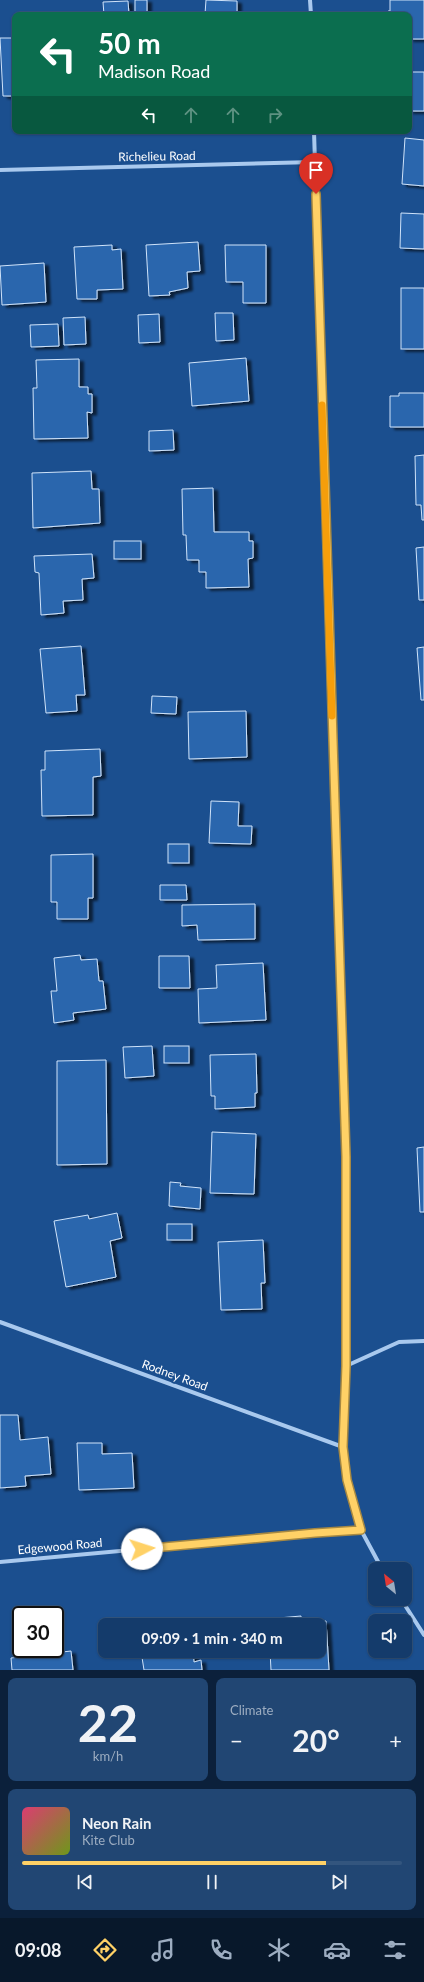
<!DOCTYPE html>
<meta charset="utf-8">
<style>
:root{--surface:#143b6b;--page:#214673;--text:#f1f3f6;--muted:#9dadc1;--line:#33557e;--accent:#ffd166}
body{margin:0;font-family:Lato,sans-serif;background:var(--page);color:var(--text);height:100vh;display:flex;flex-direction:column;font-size:15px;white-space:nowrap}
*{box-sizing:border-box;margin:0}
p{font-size:13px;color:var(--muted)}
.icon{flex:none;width:22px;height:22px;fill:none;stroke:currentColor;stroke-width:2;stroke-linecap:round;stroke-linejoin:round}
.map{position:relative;height:1670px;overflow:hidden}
.panel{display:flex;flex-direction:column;gap:8px;padding:8px;background:#0b203b;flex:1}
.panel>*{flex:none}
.top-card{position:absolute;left:12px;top:12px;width:400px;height:122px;border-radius:8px;box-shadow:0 1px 3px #0004,0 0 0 1px var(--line);background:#0b6e4f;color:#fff;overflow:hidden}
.needle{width:26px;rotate:330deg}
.fabs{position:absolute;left:368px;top:1562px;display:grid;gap:8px}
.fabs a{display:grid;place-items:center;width:44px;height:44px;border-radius:8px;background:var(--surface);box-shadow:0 1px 3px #0004,0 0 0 1px var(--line);font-size:20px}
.speed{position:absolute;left:12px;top:1606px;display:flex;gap:8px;font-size:20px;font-weight:700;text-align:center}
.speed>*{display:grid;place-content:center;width:52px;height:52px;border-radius:50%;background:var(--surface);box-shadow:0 1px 3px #0004,0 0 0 1px var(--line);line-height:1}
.speed .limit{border:2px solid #111;border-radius:6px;background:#fff;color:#111}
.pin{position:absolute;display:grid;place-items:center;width:34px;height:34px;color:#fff;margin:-41px -17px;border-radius:50% 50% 50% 0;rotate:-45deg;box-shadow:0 0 4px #0007}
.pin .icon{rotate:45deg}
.me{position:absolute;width:44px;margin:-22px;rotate:85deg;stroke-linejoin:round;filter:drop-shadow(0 0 3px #0008)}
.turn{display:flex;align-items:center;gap:14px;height:84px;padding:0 20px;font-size:18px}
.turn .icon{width:52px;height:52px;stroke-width:2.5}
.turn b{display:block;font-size:28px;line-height:34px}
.lanes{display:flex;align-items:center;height:38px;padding:0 20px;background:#0003;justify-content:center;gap:20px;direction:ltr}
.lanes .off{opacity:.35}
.big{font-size:30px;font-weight:700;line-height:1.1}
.panel .card{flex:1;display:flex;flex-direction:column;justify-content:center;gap:6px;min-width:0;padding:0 14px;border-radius:8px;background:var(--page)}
.panel .dial{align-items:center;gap:0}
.dial b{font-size:52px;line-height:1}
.song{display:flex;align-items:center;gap:12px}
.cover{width:48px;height:48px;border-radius:6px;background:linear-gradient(135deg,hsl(340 70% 55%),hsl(80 70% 35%))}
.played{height:4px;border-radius:2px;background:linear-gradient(90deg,var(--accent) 80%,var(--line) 80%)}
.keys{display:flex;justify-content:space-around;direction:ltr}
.heat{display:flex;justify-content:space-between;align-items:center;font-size:22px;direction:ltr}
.panel .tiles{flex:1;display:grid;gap:8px;grid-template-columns:1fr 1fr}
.card:last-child{grid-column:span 2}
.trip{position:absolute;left:98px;top:1618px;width:228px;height:40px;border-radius:8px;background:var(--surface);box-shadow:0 1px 3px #0004,0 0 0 1px var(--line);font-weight:700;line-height:40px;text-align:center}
.menu{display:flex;height:64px;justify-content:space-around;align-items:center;background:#08182b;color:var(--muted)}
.menu .icon{width:28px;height:28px}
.menu .active{color:var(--accent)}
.menu b{font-size:18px;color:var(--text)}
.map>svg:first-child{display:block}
</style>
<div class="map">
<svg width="424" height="1670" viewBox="0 0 424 1670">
<defs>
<filter id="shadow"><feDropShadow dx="4.5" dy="2.5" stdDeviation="1" flood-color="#0009"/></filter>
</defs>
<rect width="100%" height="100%" fill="#1b4f8f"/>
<g fill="#2a66ad" stroke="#cfe3fa" filter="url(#shadow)">
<rect x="135" y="0" width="12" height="15"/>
<polygon points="206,0 237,1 237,15 205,14"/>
<polygon points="390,0 424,0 424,39 409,39 409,15 388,15 388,11 390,11"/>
<polygon points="128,1 129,15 104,15 103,2"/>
<polygon points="0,38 15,38 15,96 3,96"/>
<rect x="409" y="72" width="15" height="39"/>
<polygon points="405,138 424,140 424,186 402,184"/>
<polygon points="401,213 424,214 424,249 400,248"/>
<polygon points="198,242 200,271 187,272 188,288 169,292 170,295 149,296 146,245"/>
<polygon points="112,245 112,250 121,249 123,289 97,290 97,299 77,299 74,247"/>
<polygon points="225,245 266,245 266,303 243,303 243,282 226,282"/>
<polygon points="44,263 46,302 2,305 0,266"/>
<rect x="401" y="288" width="23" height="61"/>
<polygon points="215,313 233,313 234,340 216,341"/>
<polygon points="159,314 160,342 139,343 138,315"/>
<polygon points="85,317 86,344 64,345 63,318"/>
<polygon points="58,324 59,346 31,347 30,325"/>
<polygon points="246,358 249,401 192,406 189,363"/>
<polygon points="79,359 79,387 88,387 88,394 92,394 92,413 87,412 88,438 34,439 33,388 37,388 36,360"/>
<polygon points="399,393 424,393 424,427 390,427 390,396 399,396"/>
<polygon points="173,430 174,450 149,451 149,431"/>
<polygon points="424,455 424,520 422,520 421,505 416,505 415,456"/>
<polygon points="91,471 92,489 99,489 100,523 33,528 32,473"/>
<polygon points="213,488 214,532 249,532 249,541 253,541 253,558 248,559 249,587 206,588 206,572 199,572 199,560 187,560 186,535 183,535 182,489"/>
<rect x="114" y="541" width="27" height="18"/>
<polygon points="424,547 424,600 419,600 416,548"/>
<polygon points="92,554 94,578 82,579 83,600 63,601 64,613 41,615 39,573 35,572 34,556"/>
<polygon points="81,646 85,695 76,695 77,711 46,713 40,649"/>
<polygon points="424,647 424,700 421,700 417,648"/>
<polygon points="152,696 177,697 176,714 151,713"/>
<polygon points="246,711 247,757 189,759 188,712"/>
<polygon points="100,749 101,776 93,777 93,815 42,816 41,770 45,770 45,751"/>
<polygon points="211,801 239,802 238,826 252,826 251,844 209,843"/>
<rect x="168" y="844" width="21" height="19"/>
<polygon points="93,854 93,898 88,898 88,919 57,919 57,902 51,902 51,855"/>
<polygon points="160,885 186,885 187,900 160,900"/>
<polygon points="255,904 255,939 198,940 197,925 182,926 182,905"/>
<polygon points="80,955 81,960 97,959 99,981 103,981 106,1009 73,1013 74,1020 54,1023 51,991 57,991 54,958"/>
<polygon points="159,956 189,956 190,988 159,988"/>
<polygon points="263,963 266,1020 199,1023 198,989 217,988 216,965"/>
<polygon points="152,1046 154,1076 125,1078 123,1047"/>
<rect x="164" y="1046" width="25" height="17"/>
<polygon points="256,1054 257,1093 255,1093 255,1107 215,1109 215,1096 211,1096 210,1055"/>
<polygon points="106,1060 107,1164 57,1165 57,1061"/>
<polygon points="212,1132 256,1134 254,1194 210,1193"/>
<polygon points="424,1147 424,1212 420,1212 417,1148"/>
<polygon points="170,1182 181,1183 180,1186 201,1188 200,1209 169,1206"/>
<polygon points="117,1213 122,1238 110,1241 116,1277 66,1287 54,1221 88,1215 89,1219"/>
<rect x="167" y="1224" width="25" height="16"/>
<polygon points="263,1240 265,1283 261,1283 262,1309 221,1310 218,1242"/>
<polygon points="0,1415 18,1415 20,1440 48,1437 51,1474 25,1476 26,1486 0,1488"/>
<polygon points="77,1443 102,1443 102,1454 132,1453 134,1488 79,1490"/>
<polygon points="301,1616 301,1623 326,1621 329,1670 271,1670 270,1651 319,1651 319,1625 267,1625 267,1619"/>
<polygon points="71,1651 73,1670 12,1670 11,1658"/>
<polygon points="141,1651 193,1651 194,1662 201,1660 202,1670 144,1670"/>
</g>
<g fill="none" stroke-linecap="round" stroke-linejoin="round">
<g stroke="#a9c9ee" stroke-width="4">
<polyline points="310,0 311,15"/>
<polyline points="314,131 346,1157 346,1366 343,1447 347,1480 355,1511 361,1530 382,1569"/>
<polyline points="0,170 315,162"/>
<polyline points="0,1322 343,1447"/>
<polyline points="346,1366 399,1342 424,1341"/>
<polyline points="0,1562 315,1533 361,1530"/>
<polyline points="401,1599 424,1635"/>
</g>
</g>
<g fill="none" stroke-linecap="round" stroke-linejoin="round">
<g stroke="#a68842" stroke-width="10">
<polyline id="route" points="142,1549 315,1533 361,1530 347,1480 343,1447 346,1366 346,1157 316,194"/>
</g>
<use href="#route" stroke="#ffd166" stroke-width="7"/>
<polyline stroke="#f59e0b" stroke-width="7" points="322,405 332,716"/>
</g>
<g text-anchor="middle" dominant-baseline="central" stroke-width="4" stroke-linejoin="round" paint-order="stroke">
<g font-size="12" fill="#fff" stroke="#1b4f8f">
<text transform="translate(157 156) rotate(-1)">Richelieu Road</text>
<text transform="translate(175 1375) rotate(20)">Rodney Road</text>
<text transform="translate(60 1546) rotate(-5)">Edgewood Road</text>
</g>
</g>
</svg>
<div class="fabs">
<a><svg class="needle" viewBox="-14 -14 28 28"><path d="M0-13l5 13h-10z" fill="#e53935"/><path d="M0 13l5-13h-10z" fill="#9dadc1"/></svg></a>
<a><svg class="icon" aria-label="sound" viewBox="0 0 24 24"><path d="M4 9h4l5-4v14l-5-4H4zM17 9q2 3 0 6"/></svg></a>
</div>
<div class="speed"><div class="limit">30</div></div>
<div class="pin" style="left:316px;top:194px;background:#d93025"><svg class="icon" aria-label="arrive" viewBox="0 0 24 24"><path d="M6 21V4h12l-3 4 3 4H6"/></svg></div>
<svg class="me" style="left:142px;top:1549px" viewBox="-20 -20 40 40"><circle r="19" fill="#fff"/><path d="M0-13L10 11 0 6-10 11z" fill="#ffd166"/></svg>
<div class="trip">09:09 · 1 min · 340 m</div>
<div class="top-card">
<div class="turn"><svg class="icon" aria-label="left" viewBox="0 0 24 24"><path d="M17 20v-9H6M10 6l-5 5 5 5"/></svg><div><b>50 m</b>Madison Road</div></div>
<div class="lanes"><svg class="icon" aria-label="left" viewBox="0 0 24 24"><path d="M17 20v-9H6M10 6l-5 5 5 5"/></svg><svg class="icon off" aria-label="ahead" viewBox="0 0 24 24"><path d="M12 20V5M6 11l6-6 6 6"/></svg><svg class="icon off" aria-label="ahead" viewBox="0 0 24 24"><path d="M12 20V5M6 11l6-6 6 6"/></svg><svg class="icon off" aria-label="right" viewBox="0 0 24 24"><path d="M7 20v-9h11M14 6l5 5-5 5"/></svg></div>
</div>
</div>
<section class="panel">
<div class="tiles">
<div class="card dial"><b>22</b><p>km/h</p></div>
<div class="card"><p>Climate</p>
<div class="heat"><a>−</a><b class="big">20°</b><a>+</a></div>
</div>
<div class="card">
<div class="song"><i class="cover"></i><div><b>Neon Rain</b><p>Kite Club</p></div></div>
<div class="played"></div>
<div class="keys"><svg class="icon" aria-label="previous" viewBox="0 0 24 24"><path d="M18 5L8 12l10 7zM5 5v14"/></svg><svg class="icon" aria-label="pause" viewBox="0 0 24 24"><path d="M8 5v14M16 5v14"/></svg><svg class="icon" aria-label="next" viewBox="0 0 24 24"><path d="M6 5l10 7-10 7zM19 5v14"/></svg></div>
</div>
</div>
</section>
<nav class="menu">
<b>09:08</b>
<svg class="icon active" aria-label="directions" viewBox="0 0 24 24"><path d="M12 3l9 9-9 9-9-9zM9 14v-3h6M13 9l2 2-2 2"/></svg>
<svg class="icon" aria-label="music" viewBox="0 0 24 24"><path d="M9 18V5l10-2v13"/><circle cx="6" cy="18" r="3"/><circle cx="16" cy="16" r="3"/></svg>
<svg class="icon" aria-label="phone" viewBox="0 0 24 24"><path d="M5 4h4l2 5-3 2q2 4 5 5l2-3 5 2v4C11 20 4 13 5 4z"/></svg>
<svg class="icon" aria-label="climate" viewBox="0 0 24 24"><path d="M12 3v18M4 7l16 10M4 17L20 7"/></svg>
<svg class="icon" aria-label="car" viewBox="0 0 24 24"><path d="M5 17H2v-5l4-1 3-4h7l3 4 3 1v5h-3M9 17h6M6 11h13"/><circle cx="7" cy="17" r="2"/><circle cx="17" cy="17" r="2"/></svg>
<svg class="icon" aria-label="filters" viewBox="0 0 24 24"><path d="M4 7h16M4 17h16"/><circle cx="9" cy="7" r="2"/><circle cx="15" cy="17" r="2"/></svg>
</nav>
